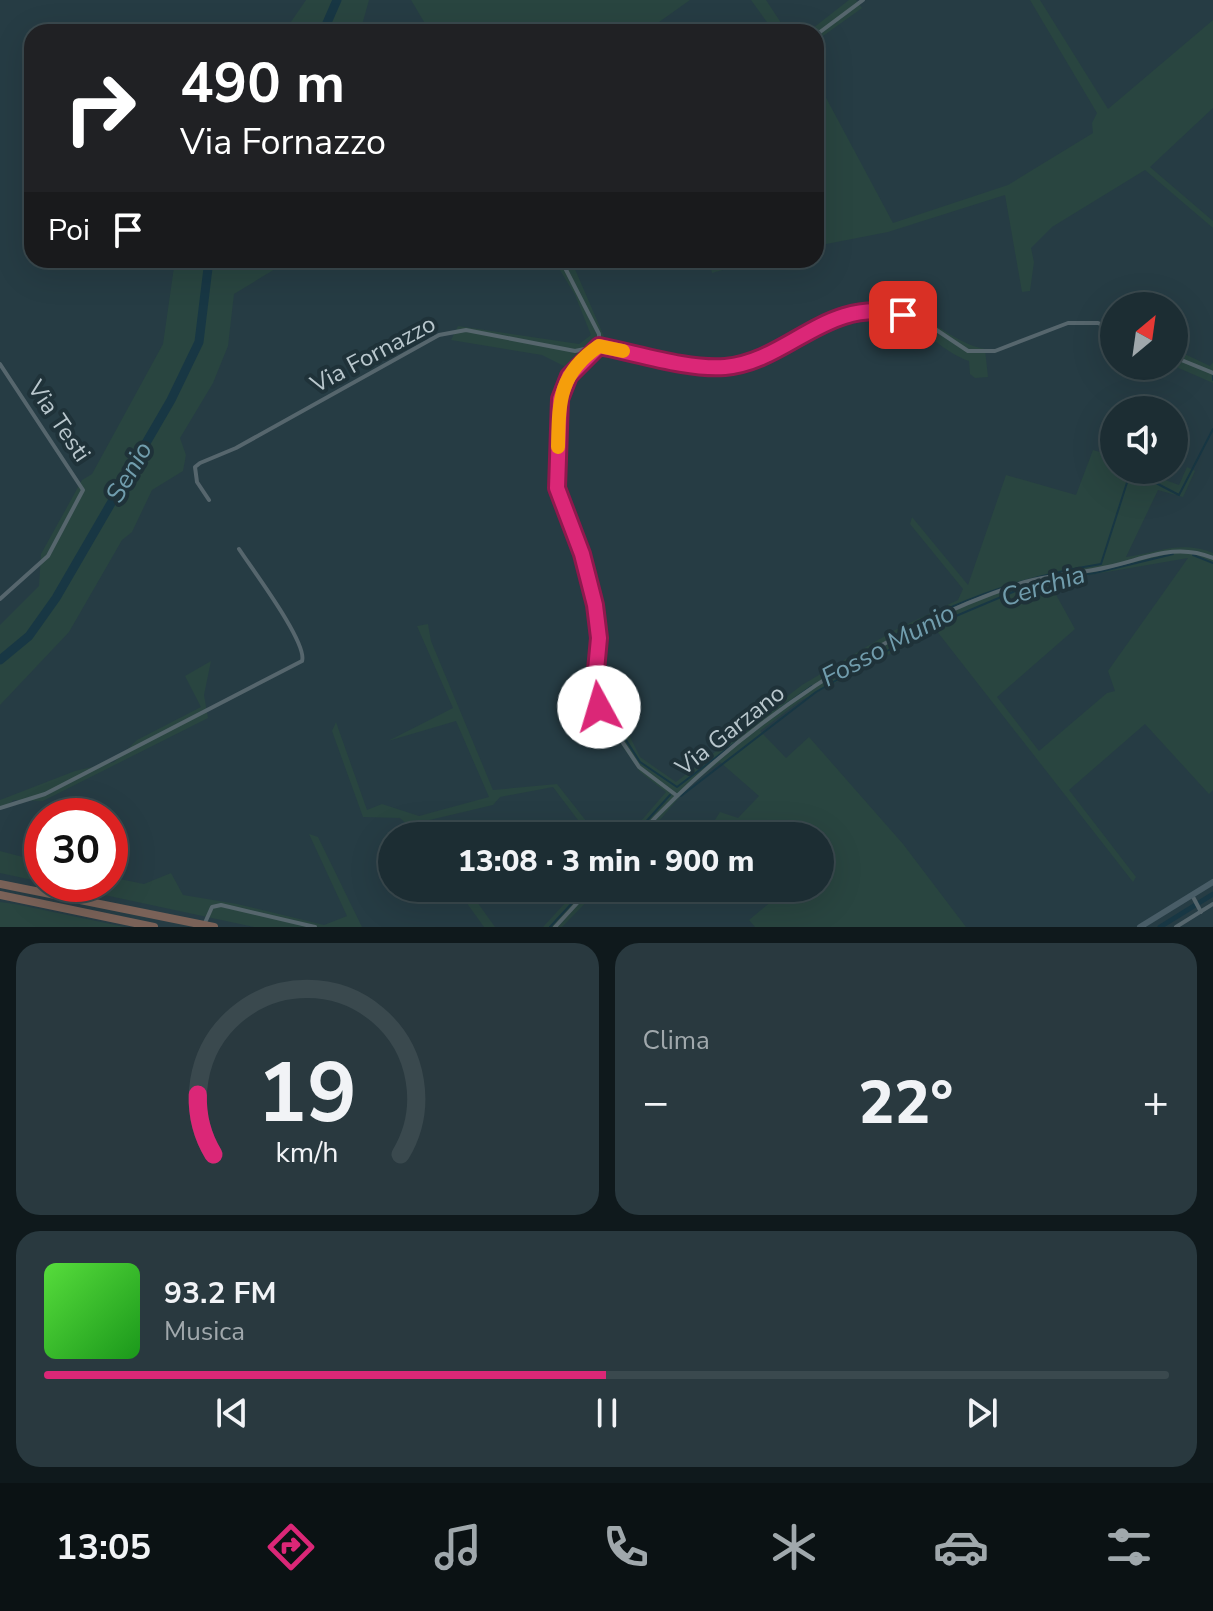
<!DOCTYPE html>
<html lang="it">
<meta charset="utf-8">
<style>
:root{--surface:#1c2d33;--page:#29393f;--text:#f1f3f6;--muted:#a0a8ac;--line:#3a494e;--accent:#db2777}
body{margin:0;font-family:"Nunito Sans",sans-serif;background:var(--page);color:var(--text);height:100vh;display:flex;flex-direction:column;font-size:30px;white-space:nowrap}
*{box-sizing:border-box;margin:0}
p{font-size:26px;color:var(--muted)}
.icon{flex:none;width:44px;height:44px;fill:none;stroke:currentColor;stroke-width:2;stroke-linecap:round;stroke-linejoin:round}
.map{position:relative;height:927px;overflow:hidden}
.details{display:flex;flex-direction:column;gap:16px;padding:16px;background:#0f191c;flex:1}
.details>*{flex:none}
.guide{position:absolute;left:24px;top:24px;width:800px;height:244px;border-radius:24px;box-shadow:0 8px 32px #0002,0 0 0 2px var(--line);background:#202124;color:#fff;overflow:hidden}
.needle{width:52px;rotate:29deg}
.tools{position:absolute;left:1100px;top:292px;display:grid;gap:16px}
.tools a{display:grid;place-items:center;width:88px;height:88px;border-radius:50%;background:var(--surface);box-shadow:0 8px 32px #0002,0 0 0 2px var(--line);font-size:40px}
.speed{position:absolute;left:24px;top:798px;display:flex;gap:16px;font-size:40px;font-weight:700;text-align:center}
.speed>*{display:grid;place-content:center;width:104px;height:104px;border-radius:50%;background:var(--surface);box-shadow:0 8px 32px #0002,0 0 0 2px var(--line);line-height:1}
.speed .limit{border:12px solid #d22;background:#fff;color:#111}
.pin{position:absolute;display:grid;place-items:center;width:68px;height:68px;color:#fff;margin:-34px;border-radius:16px;box-shadow:0 4px 12px #0006}
.me{position:absolute;width:88px;margin:-44px;rotate:354deg;stroke-linejoin:round;filter:drop-shadow(0 0 6px #0008)}
.turn{display:flex;align-items:center;gap:28px;height:168px;padding:0 24px;font-size:36px}
.turn .icon{width:104px;height:104px;stroke-width:2.5}
.turn b{display:block;font-size:56px;line-height:68px}
.then{display:flex;align-items:center;height:76px;padding:0 24px;background:#0003;gap:16px;font-size:30px}
.big{font-size:60px;font-weight:800;line-height:1.1}
.details .tile{flex:1;display:flex;flex-direction:column;justify-content:center;gap:12px;min-width:0;padding:0 28px;border-radius:24px;background:var(--page)}
.details .dial{align-items:center;gap:0}
.dial svg{height:208px;overflow:visible;fill:none;stroke:var(--line);stroke-width:7;stroke-linecap:round;text-anchor:middle}
.dial text{fill:var(--text);stroke:none}
.song{display:flex;align-items:center;gap:24px}
.cover{width:96px;height:96px;border-radius:12px;background:linear-gradient(135deg,hsl(110 70% 55%),hsl(120 70% 35%))}
.played{height:8px;border-radius:4px;background:linear-gradient(90deg,var(--accent) 50%,var(--line) 50%)}
.keys{display:flex;justify-content:space-around;direction:ltr}
.heat{display:flex;justify-content:space-between;align-items:center;font-size:44px;direction:ltr}
.details .tiles{flex:1;display:grid;gap:16px;grid-template-columns:1fr 1fr}
.tile:last-child{grid-column:span 2}
.trip{position:absolute;left:378px;top:822px;width:456px;height:80px;border-radius:40px;background:var(--surface);box-shadow:0 8px 32px #0002,0 0 0 2px var(--line);font-weight:800;line-height:80px;text-align:center}
.tabs{display:flex;height:128px;justify-content:space-around;align-items:center;background:#0b1214;color:var(--muted)}
.tabs .icon{width:56px;height:56px}
.tabs .on{color:var(--accent)}
.tabs b{font-size:36px;color:var(--text)}
.map>svg:first-child{display:block}
</style>
<div class="map">
<svg width="1213" height="927" viewBox="0 0 1213 927">
<rect width="100%" height="100%" fill="#263c44"/>
<g fill="#294540" fill-rule="evenodd">
<polygon points="306,0 369,0 360,32 284,32"/>
<polygon points="411,0 690,0 645,32 430,32"/>
<polygon points="751,0 766,0 787,32 774,32"/>
<polygon points="849,0 856,0 862,8 816,41 816,32 808,32"/>
<polygon points="1030,0 1040,0 1108,109 1213,20 1213,108 1150,167 1213,221 1213,228 1145,170 1052,227 1031,248 1034,262 1030,291 1022,292 1005,195 888,232 816,246 816,79 893,223 1008,185 1093,133 1092,123 1097,113"/>
<polygon points="175,260 290,260 234,294 228,346 213,383 180,438 186,455 183,471 152,490 132,532 122,540 69,632 0,705 0,625 39,586 41,554 82,480 92,474 163,344"/>
<polygon points="554,260 571,260 606,341 582,354 564,396 565,426 550,434 553,397 564,366 542,355 451,340 458,326 579,344 591,335 575,295"/>
<polygon points="709,260 757,260 712,273"/>
<path d="M892 304C927 312 951 343 985 349L988 377 975 378 970 374 969 361C943 352 926 330 901 320 860 305 770 365 727 376L724 360 759 352 805 324Z"/>
<polygon points="1174,349 1210,366 1213,362 1213,383 1174,366"/>
<path d="M1093 450 1114 456V470H1158L1157 477 1179 485 1187 467 1195 471 1183 497 1158 490 1126 557C1158 553 1180 540 1213 553V790L1209 794 1145 724 1069 790 1136 877 1133 882 936 630 800 701 760 731 786 758 809 737 903 844 966 927H755L749 920 779 895 772 888H820V836H725L713 823 720 812 738 818 759 796 720 762 689 786 646 836H628L666 792 640 772 620 743 600 728 578 704 593 639 575 544 551 493 565 487 570 512 582 533 601 597 604 647 600 671 611 721 629 735 640 757 676 782 802 685 895 630 958 600 963 589 910 524 912 517 968 585 1006 475 1076 495ZM1188 558 1108 671 1115 691 1107 693 1039 751 997 697 1075 629 1049 582Z"/>
<polygon points="428,624 431,641 493,790 557,784 598,836 590,836 553,787 500,797 493,805 421,822 430,836 419,836 400,818 363,817 332,731 336,722 367,810 382,804 419,816 489,797 456,721 388,741 453,708 417,626"/>
<polygon points="211,661 204,695 208,718 43,801 14,800 0,810 0,800 75,771 114,762 137,740 201,707 185,676"/>
<polygon points="309,834 318,837 362,927 254,927 53,884 110,884 110,877 144,884 171,873 183,895 237,904 324,925 347,916"/>
<polygon points="0,851 42,862 42,882 0,873"/>
<polygon points="456,888 467,888 495,927 484,927"/>
<polygon points="579,888 600,888 562,927 543,927"/>
<polygon points="0,902 15,904 125,927 0,927"/>
</g>
<g fill="none" stroke-linecap="round" stroke-linejoin="round">
<g stroke="#183744" stroke-width="2">
<polyline points="1213,376 1213,380"/>
<polyline points="1151,470 1155,472 1154,482 1179,495 1213,429"/>
<polyline points="1193,555 1213,563"/>
<path d="M889 639C954 600 1026 576 1101 564L1131 470"/>
<polyline points="781,708 812,686"/>
<polyline points="624,737 640,762 677,787 735,743"/>
<polyline points="681,796 816,692 925,629 1039,581 1095,573 1173,554"/>
<polyline points="633,836 670,795"/>
<polyline points="550,927 586,888"/>
</g>
<polyline stroke="#183744" stroke-width="5" points="1160,927 1213,894"/>
<g stroke="#183744" stroke-width="9">
<polyline points="323,32 337,0"/>
<polyline points="0,660 29,636 56,598 171,400 199,342 209,260"/>
</g>
<g stroke="#56666d" stroke-width="4">
<polyline points="816,35 863,0"/>
<polyline points="561,260 599,334 599,346 569,376 560,399 557,492 582,554 595,605 599,638 595,681 599,707 639,767 676,795"/>
<polyline points="1174,357 1213,373"/>
<polyline points="0,364 83,490 48,556 0,599"/>
<polyline points="209,500 197,482 195,467 200,463 236,448 439,335 466,330 575,351 599,346 724,367 756,360 820,323 885,310 920,319 968,351 995,351 1068,323 1098,323 1114,330"/>
<path d="M0 808 45 794 302 661C308 643 252 569 239 549"/>
<path d="M638 836C737 728 884 627 1025 582 1052 574 1080 574 1108 567 1145 559 1175 542 1213 558"/>
<polyline points="1192,895 1201,912"/>
<polyline points="204,925 212,907 221,905 315,927"/>
<polyline points="555,927 591,888"/>
<polyline points="1176,927 1213,904"/>
</g>
<polyline stroke="#495d67" stroke-width="6" points="1140,927 1213,882"/>
<g stroke="#7a6258" stroke-width="8">
<polyline points="0,884 214,927"/>
<polyline points="0,895 154,927"/>
</g>
</g>
<g fill="none" stroke-linecap="round" stroke-linejoin="round">
<g stroke="#8e194d" stroke-width="20">
<path id="route" d="M599 707 595 681 599 638 595 605 582 554 557 488 560 399 569 376 599 346C636 353 688 370 725 367 790 361 827 295 903 315"/>
</g>
<use href="#route" stroke="#db2777" stroke-width="14"/>
<path stroke="#f59e0b" stroke-width="14" d="M558 447C559 402 558 374 599 346L623 351"/>
</g>
<g text-anchor="middle" dominant-baseline="central" stroke-width="8" stroke-linejoin="round" paint-order="stroke">
<g font-size="24" fill="#b9c7cd" stroke="#1f3239">
<text transform="translate(373 354) rotate(-28)">Via Fornazzo</text>
<text transform="translate(59 421) rotate(56)">Via Testi</text>
<text transform="translate(730 730) rotate(-38)">Via Garzano</text>
</g>
<g font-size="26" font-style="italic" fill="#719dad" stroke="#1f3239">
<text transform="translate(129 472) rotate(-60)">Senio</text>
<text transform="translate(1043 586) rotate(-17)">Cerchia</text>
<text transform="translate(888 645) rotate(-28)">Fosso Munio</text>
</g>
</g>
</svg>
<div class="tools">
<a><svg class="needle" viewBox="-14 -14 28 28"><path d="M0-13l5 13h-10z" fill="#e53935"/><path d="M0 13l5-13h-10z" fill="#a0a8ac"/></svg></a>
<a><svg class="icon" aria-label="sound" viewBox="0 0 24 24"><path d="M4 9h4l5-4v14l-5-4H4zM17 9q2 3 0 6"/></svg></a>
</div>
<div class="speed"><div class="limit">30</div></div>
<div class="pin" style="left:903px;top:315px;background:#d93025"><svg class="icon" aria-label="arrive" viewBox="0 0 24 24"><path d="M6 21V4h12l-3 4 3 4H6"/></svg></div>
<svg class="me" style="left:599px;top:707px" viewBox="-20 -20 40 40"><circle r="19" fill="#fff"/><path d="M0-13L10 11 0 6-10 11z" fill="#db2777"/></svg>
<div class="trip">13:08 · 3 min · 900 m</div>
<div class="guide">
<div class="turn"><svg class="icon" aria-label="right" viewBox="0 0 24 24"><path d="M7 20v-9h11M14 6l5 5-5 5"/></svg><div><b>490 m</b>Via Fornazzo</div></div>
<div class="then">Poi<svg class="icon" aria-label="arrive" viewBox="0 0 24 24"><path d="M6 21V4h12l-3 4 3 4H6"/></svg></div>
</div>
</div>
<section class="details">
<div class="tiles">
<div class="tile dial"><svg viewBox="0 0 100 80">
<path d="M14 69A42 42 0 1 1 86 69"/>
<path d="M14 69A42 42 0 0 1 8 46" stroke="#db2777"/>
<text x="50" y="56" font-size="32" font-weight="700">19</text>
<text x="50" y="72" font-size="11">km/h</text>
</svg></div>
<div class="tile"><p>Clima</p>
<div class="heat"><a>−</a><b class="big">22°</b><a>+</a></div>
</div>
<div class="tile">
<div class="song"><i class="cover"></i><div><b>93.2 FM</b><p>Musica</p></div></div>
<div class="played"></div>
<div class="keys"><svg class="icon" aria-label="previous" viewBox="0 0 24 24"><path d="M18 5L8 12l10 7zM5 5v14"/></svg><svg class="icon" aria-label="pause" viewBox="0 0 24 24"><path d="M8 5v14M16 5v14"/></svg><svg class="icon" aria-label="next" viewBox="0 0 24 24"><path d="M6 5l10 7-10 7zM19 5v14"/></svg></div>
</div>
</div>
</section>
<nav class="tabs">
<b>13:05</b>
<svg class="icon on" aria-label="directions" viewBox="0 0 24 24"><path d="M12 3l9 9-9 9-9-9zM9 14v-3h6M13 9l2 2-2 2"/></svg>
<svg class="icon" aria-label="music" viewBox="0 0 24 24"><path d="M9 18V5l10-2v13"/><circle cx="6" cy="18" r="3"/><circle cx="16" cy="16" r="3"/></svg>
<svg class="icon" aria-label="phone" viewBox="0 0 24 24"><path d="M5 4h4l2 5-3 2q2 4 5 5l2-3 5 2v4C11 20 4 13 5 4z"/></svg>
<svg class="icon" aria-label="climate" viewBox="0 0 24 24"><path d="M12 3v18M4 7l16 10M4 17L20 7"/></svg>
<svg class="icon" aria-label="car" viewBox="0 0 24 24"><path d="M5 17H2v-5l4-1 3-4h7l3 4 3 1v5h-3M9 17h6M6 11h13"/><circle cx="7" cy="17" r="2"/><circle cx="17" cy="17" r="2"/></svg>
<svg class="icon" aria-label="filters" viewBox="0 0 24 24"><path d="M4 7h16M4 17h16"/><circle cx="9" cy="7" r="2"/><circle cx="15" cy="17" r="2"/></svg>
</nav>
